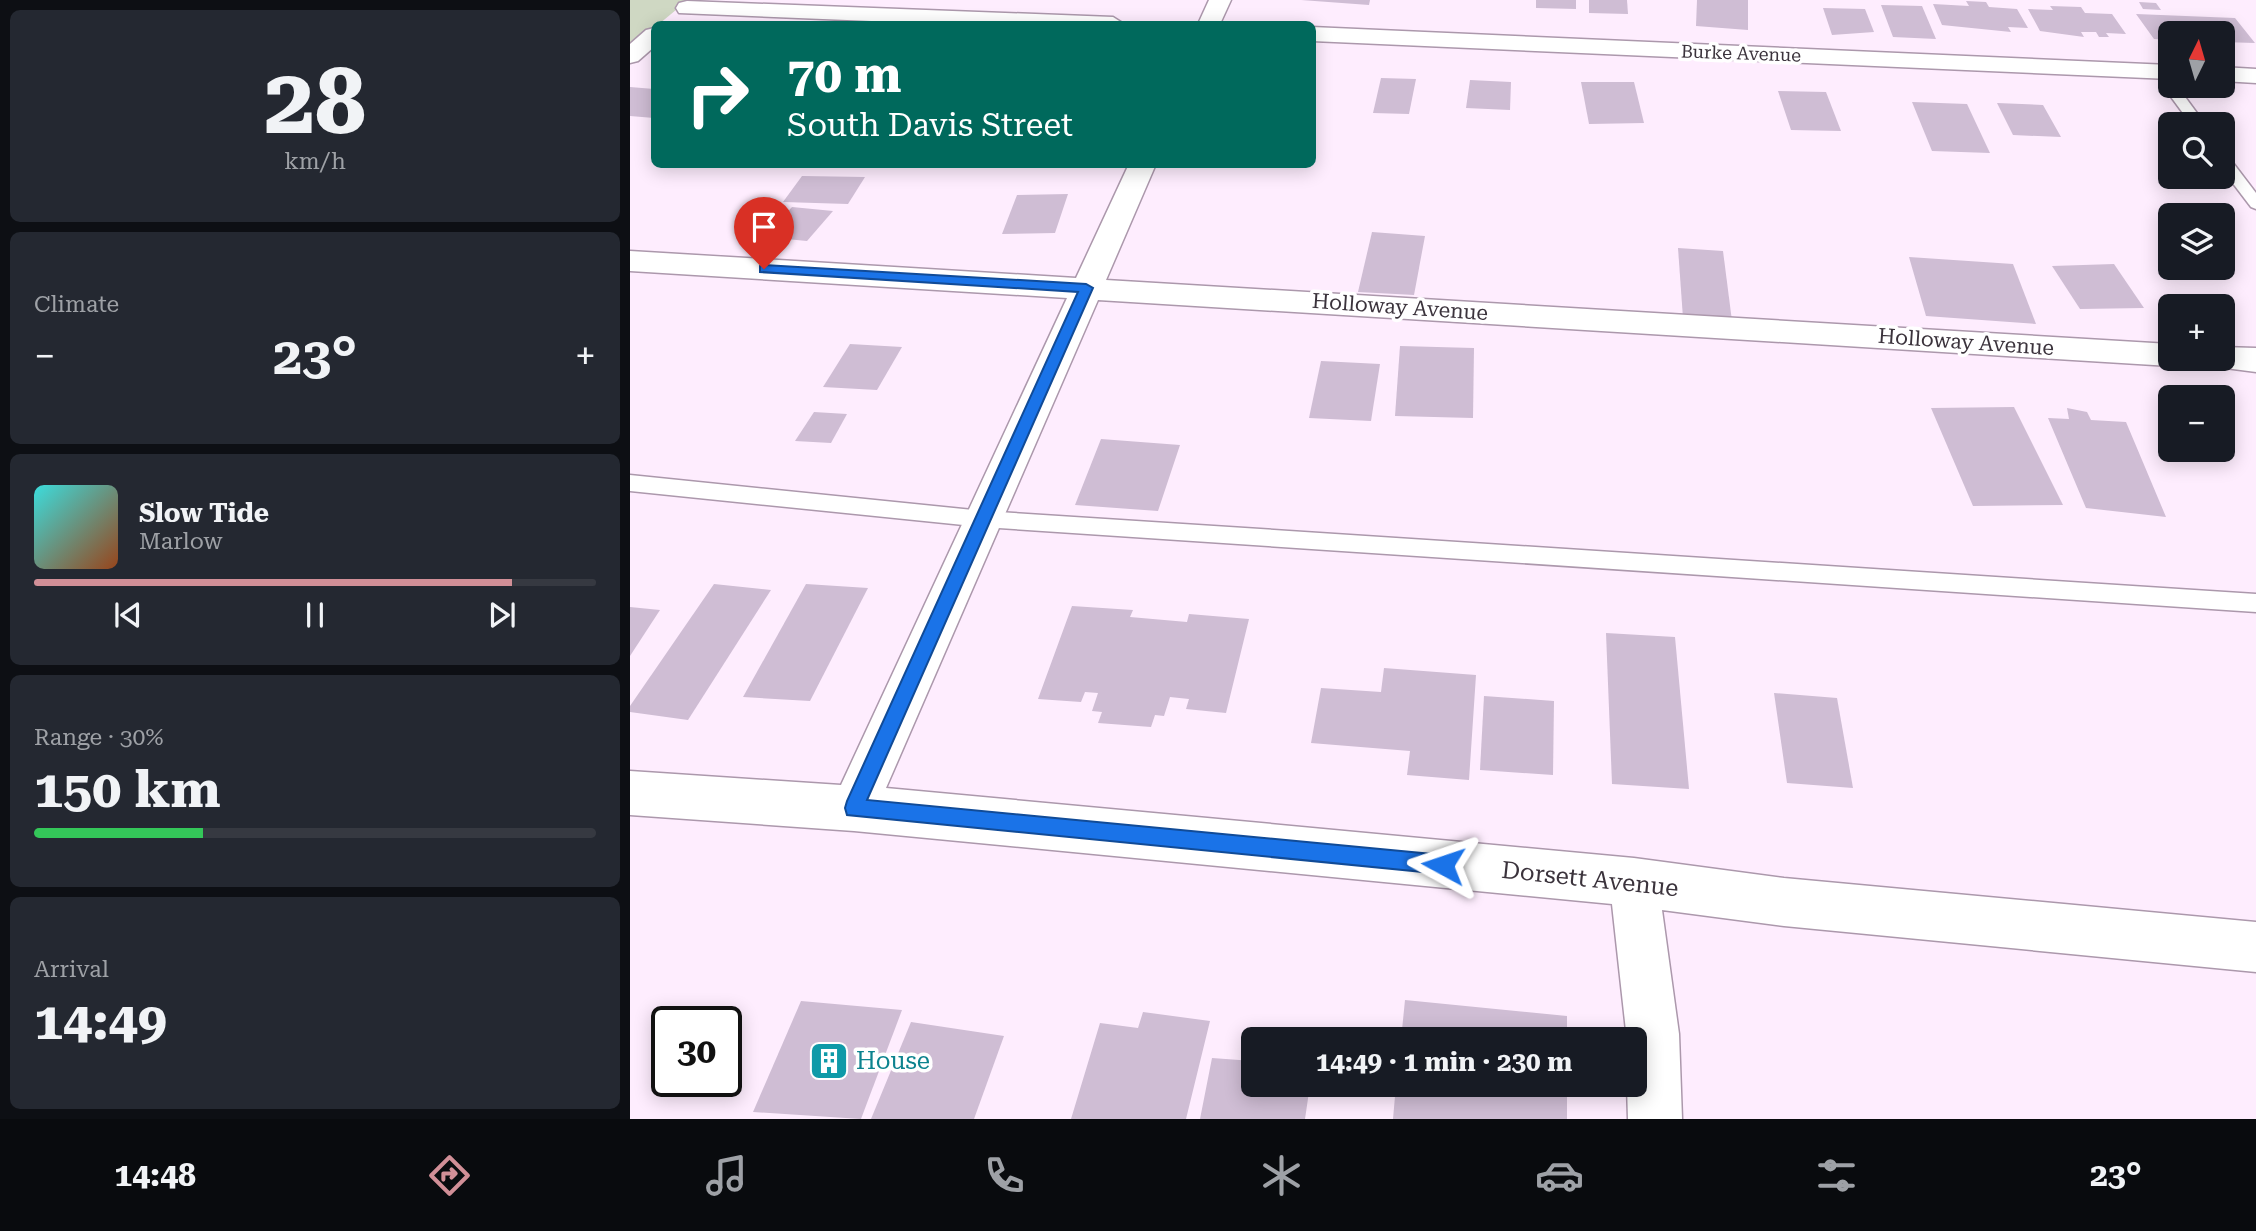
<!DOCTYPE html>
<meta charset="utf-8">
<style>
:root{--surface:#171b24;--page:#242831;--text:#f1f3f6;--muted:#9ea1a6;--line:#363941;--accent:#d18f97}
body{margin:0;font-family:"Roboto Serif",serif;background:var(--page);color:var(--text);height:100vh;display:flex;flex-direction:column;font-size:26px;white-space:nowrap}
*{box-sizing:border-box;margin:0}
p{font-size:23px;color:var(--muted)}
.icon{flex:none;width:38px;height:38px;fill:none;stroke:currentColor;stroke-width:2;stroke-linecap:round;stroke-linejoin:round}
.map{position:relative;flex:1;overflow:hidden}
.drawer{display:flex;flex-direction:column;gap:10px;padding:10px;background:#0d0f14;width:630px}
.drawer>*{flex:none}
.guide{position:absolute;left:21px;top:21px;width:665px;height:147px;border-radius:10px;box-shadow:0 4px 18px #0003;background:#00695c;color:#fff;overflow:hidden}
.needle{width:46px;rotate:5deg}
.controls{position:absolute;left:1528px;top:21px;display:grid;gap:14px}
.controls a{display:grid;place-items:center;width:77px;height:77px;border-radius:10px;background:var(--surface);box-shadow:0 4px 18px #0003;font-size:35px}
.speed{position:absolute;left:21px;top:1006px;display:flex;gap:14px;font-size:35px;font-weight:700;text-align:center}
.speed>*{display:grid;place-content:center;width:91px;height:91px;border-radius:50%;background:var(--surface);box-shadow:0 4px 18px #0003;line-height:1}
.speed .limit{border:4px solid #111;border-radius:10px;background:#fff;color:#111}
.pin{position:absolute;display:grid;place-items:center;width:60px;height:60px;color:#fff;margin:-72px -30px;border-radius:50% 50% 50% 0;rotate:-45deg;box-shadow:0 0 7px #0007}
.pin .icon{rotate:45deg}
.me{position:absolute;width:77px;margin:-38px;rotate:275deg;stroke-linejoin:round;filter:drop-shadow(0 0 5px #0008)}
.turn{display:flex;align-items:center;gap:24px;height:147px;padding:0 21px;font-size:32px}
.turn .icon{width:91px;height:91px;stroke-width:2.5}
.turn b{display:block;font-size:49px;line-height:60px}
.big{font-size:52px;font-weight:700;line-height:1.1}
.drawer .card{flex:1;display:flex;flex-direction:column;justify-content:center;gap:10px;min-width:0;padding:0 24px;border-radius:10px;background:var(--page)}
.drawer .dial{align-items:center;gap:0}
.dial b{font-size:91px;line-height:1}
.song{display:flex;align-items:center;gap:21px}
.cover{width:84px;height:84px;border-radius:10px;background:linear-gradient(135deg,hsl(180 70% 55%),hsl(20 70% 35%))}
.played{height:7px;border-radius:4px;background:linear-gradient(90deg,var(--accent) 85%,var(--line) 85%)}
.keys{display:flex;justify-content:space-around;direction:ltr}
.heat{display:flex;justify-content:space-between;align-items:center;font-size:38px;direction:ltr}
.charge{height:10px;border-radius:5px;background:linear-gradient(90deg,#34c759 30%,var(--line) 0)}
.trip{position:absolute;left:611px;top:1027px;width:406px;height:70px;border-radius:10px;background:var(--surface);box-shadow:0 4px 18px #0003;font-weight:700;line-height:70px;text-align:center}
.tab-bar{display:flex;height:112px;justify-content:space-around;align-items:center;background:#090b0e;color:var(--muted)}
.tab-bar .icon{width:49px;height:49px}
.tab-bar .selected{color:var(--accent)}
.tab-bar b{font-size:32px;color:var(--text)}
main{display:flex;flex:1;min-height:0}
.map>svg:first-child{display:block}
</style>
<main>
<section class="drawer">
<div class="card dial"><b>28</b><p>km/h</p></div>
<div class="card"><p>Climate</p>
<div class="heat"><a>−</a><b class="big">23°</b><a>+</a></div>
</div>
<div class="card">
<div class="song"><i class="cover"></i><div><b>Slow Tide</b><p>Marlow</p></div></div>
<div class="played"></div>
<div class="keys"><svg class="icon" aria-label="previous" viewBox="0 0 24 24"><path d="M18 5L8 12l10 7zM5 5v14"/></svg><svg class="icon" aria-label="pause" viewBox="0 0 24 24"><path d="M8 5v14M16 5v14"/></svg><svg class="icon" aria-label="next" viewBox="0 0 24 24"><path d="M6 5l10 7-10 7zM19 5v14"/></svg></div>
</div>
<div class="card"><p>Range · 30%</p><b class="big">150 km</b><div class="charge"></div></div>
<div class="card"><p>Arrival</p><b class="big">14:49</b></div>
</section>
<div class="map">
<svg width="1626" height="1119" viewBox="0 0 1626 1119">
<rect width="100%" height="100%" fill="#feedfe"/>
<polygon fill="#cfd8c3" points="0,0 58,0 29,24 24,24 24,28 0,49"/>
<g fill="#cfbdd4">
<polygon points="671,0 740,0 739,5"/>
<polygon points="906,0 946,0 946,9 906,8"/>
<polygon points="959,0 997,0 998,14 959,13"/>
<polygon points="1067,0 1118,0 1118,30 1066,26"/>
<polygon points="1336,1 1356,2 1359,7 1387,9 1398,28 1378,27 1381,32 1312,25 1303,4 1339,6"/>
<polygon points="1509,2 1526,3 1531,10 1513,9"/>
<polygon points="1251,5 1292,6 1306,39 1263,37"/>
<polygon points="1420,6 1451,7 1455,13 1482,14 1496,34 1476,33 1479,37 1469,37 1466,32 1451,32 1454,37 1410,31 1398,9 1423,10"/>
<polygon points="1193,8 1235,9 1244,32 1202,35"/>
<polygon points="1506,14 1605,18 1625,43 1592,42 1592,33 1540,33 1540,40 1524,39"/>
<polygon points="751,78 786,79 779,114 743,113"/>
<polygon points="840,80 881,82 880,110 836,108"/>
<polygon points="951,82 1004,82 1014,123 959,124"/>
<polygon points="0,87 24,89 24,118 0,116"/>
<polygon points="1148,91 1196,92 1211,131 1161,130"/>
<polygon points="1282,102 1337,104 1360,153 1302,151"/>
<polygon points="1367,103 1413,105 1431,137 1383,135"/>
<polygon points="172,176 235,177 218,204 153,202"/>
<polygon points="438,194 425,233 372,234 387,195"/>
<polygon points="162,207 203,211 177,241 135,237"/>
<polygon points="742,232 795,236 784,295 728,292"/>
<polygon points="1048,248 1093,251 1102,321 1053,318"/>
<polygon points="1279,257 1383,264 1406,324 1296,316"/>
<polygon points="1484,264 1514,308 1450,309 1422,266"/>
<polygon points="220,344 272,347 247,390 193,387"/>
<polygon points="770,346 844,348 843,418 765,416"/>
<polygon points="691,361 750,364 741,421 679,418"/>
<polygon points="1384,407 1433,505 1343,506 1301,408"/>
<polygon points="1437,408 1457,412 1461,420 1496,422 1536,517 1456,508 1418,418 1439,419"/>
<polygon points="184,412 217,414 201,443 165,441"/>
<polygon points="471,439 550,445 528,511 445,505"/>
<polygon points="84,584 141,590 58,720 0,712 0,706"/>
<polygon points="176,584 238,588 180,701 113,697"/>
<polygon points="442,606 503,610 500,617 557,622 559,614 619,619 596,713 556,709 559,699 540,697 534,716 525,715 521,727 468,723 472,712 462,711 468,693 455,692 451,702 408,699"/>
<polygon points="0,607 30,610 0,656"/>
<polygon points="976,633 1045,637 1059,789 982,784"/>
<polygon points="754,668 846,675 839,780 777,775 780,751 681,743 691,688 751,692"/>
<polygon points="1144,693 1207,698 1223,788 1157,783"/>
<polygon points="854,696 924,701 923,775 850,770"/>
<polygon points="775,1000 937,1016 937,1040 771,1040"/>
<polygon points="171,1001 272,1010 231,1119 123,1112"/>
<polygon points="513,1012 580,1021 556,1119 441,1119 470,1023 508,1028"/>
<polygon points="281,1022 374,1036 344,1119 241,1119"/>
<polygon points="582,1058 623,1061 623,1085 680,1085 675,1119 570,1119"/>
<polygon points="766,1085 937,1085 937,1119 763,1119"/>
</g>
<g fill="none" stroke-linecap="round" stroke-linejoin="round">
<g stroke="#ac98ac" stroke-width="3">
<g id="lane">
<polygon points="1540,82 1540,86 1547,86 1575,124 1561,124 1533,86"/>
<polygon points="1592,154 1597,155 1626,193 1626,209 1621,207 1592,169"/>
<polygon points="0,475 353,511 1626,594 1626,612 353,527 0,491"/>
</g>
</g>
<g stroke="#ac98ac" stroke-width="3">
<g id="street">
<polygon points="579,0 601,0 590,24 568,24"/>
<polygon points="57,1 483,17 494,24 314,24 49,13 46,8 49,3"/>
<polygon points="682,27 1540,65 1540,79 682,41"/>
<polygon points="24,28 24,47 8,61 0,63 0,44 16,30"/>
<polygon points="1592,67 1626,69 1626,83 1592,81"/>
<polygon points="499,164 526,164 476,280 1540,344 1540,359 1554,359 1552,363 1540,366 468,300 256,788 1004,858 1154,878 1626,922 1626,972 1154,926 1032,910 1049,1034 1052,1119 998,1119 997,1085 1004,1085 1004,1040 997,1040 982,904 224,831 0,815 0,771 211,785 437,298 0,271 0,251 446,278"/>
<polygon points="1592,347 1626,348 1626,372 1580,366 1576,359 1592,359"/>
</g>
</g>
<use href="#lane" fill="#fff" fill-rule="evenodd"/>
<use href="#street" fill="#fff" fill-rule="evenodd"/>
</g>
<polygon fill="#1a73e8" stroke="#114b97" stroke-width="2" points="134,265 456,284 463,288 237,800 813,855 820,858 822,865 820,872 813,874 217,815 215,808 217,801 448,292 130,272 130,266"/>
<defs>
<g id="building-square" transform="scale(2.0125)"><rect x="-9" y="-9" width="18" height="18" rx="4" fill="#0f9aa8" stroke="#fff"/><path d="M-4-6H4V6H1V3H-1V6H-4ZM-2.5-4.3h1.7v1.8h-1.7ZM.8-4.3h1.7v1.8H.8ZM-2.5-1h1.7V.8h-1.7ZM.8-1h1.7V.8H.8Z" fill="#fff"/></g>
</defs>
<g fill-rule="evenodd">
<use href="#building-square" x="199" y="1061"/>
</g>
<g text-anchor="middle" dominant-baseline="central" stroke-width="7" stroke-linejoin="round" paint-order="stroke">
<g font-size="18" fill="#3b333c" stroke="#fff">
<text transform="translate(1111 53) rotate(2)">Burke Avenue</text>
</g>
<g font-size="21" fill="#3b333c" stroke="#fff">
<text transform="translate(770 307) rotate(4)">Holloway Avenue</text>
<text transform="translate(1336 342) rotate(4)">Holloway Avenue</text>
</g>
<g font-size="24" fill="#3b333c" stroke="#fff">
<text transform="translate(960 879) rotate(6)">Dorsett Avenue</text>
</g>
<g font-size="24" fill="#0d838f" stroke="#fff" text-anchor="start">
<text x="226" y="1061">House</text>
</g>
</g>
</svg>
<div class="controls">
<a><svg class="needle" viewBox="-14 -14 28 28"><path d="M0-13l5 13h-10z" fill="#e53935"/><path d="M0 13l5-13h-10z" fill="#9ea1a6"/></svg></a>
<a><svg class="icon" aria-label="search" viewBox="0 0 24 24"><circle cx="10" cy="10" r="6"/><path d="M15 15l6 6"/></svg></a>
<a><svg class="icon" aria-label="layers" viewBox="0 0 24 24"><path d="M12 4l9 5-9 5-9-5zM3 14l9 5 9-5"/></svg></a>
<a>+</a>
<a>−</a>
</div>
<div class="speed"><div class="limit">30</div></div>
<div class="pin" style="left:134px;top:269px;background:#d93025"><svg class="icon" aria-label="arrive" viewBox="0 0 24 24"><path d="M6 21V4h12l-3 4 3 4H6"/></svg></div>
<svg class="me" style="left:813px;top:865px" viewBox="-20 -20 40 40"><path d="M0-17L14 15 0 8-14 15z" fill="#1a73e8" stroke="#fff" stroke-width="4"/></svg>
<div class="trip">14:49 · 1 min · 230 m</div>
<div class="guide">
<div class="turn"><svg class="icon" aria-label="right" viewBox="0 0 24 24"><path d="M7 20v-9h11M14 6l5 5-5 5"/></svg><div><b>70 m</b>South Davis Street</div></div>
</div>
</div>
</main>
<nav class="tab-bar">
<b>14:48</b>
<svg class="icon selected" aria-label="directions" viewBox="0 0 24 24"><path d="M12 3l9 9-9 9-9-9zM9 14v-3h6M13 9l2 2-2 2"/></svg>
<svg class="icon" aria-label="music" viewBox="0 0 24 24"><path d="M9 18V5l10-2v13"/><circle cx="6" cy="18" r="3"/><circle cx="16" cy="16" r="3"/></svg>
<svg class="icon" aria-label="phone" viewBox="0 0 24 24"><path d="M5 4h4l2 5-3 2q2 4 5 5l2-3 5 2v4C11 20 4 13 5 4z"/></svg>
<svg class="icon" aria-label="climate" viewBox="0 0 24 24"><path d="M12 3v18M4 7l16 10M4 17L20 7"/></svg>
<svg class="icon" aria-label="car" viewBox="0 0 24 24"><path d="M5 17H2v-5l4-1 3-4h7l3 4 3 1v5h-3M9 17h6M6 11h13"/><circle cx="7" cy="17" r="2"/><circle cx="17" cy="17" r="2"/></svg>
<svg class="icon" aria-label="filters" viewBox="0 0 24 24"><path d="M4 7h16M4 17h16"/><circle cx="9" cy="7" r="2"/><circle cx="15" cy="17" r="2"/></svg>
<b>23°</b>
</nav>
